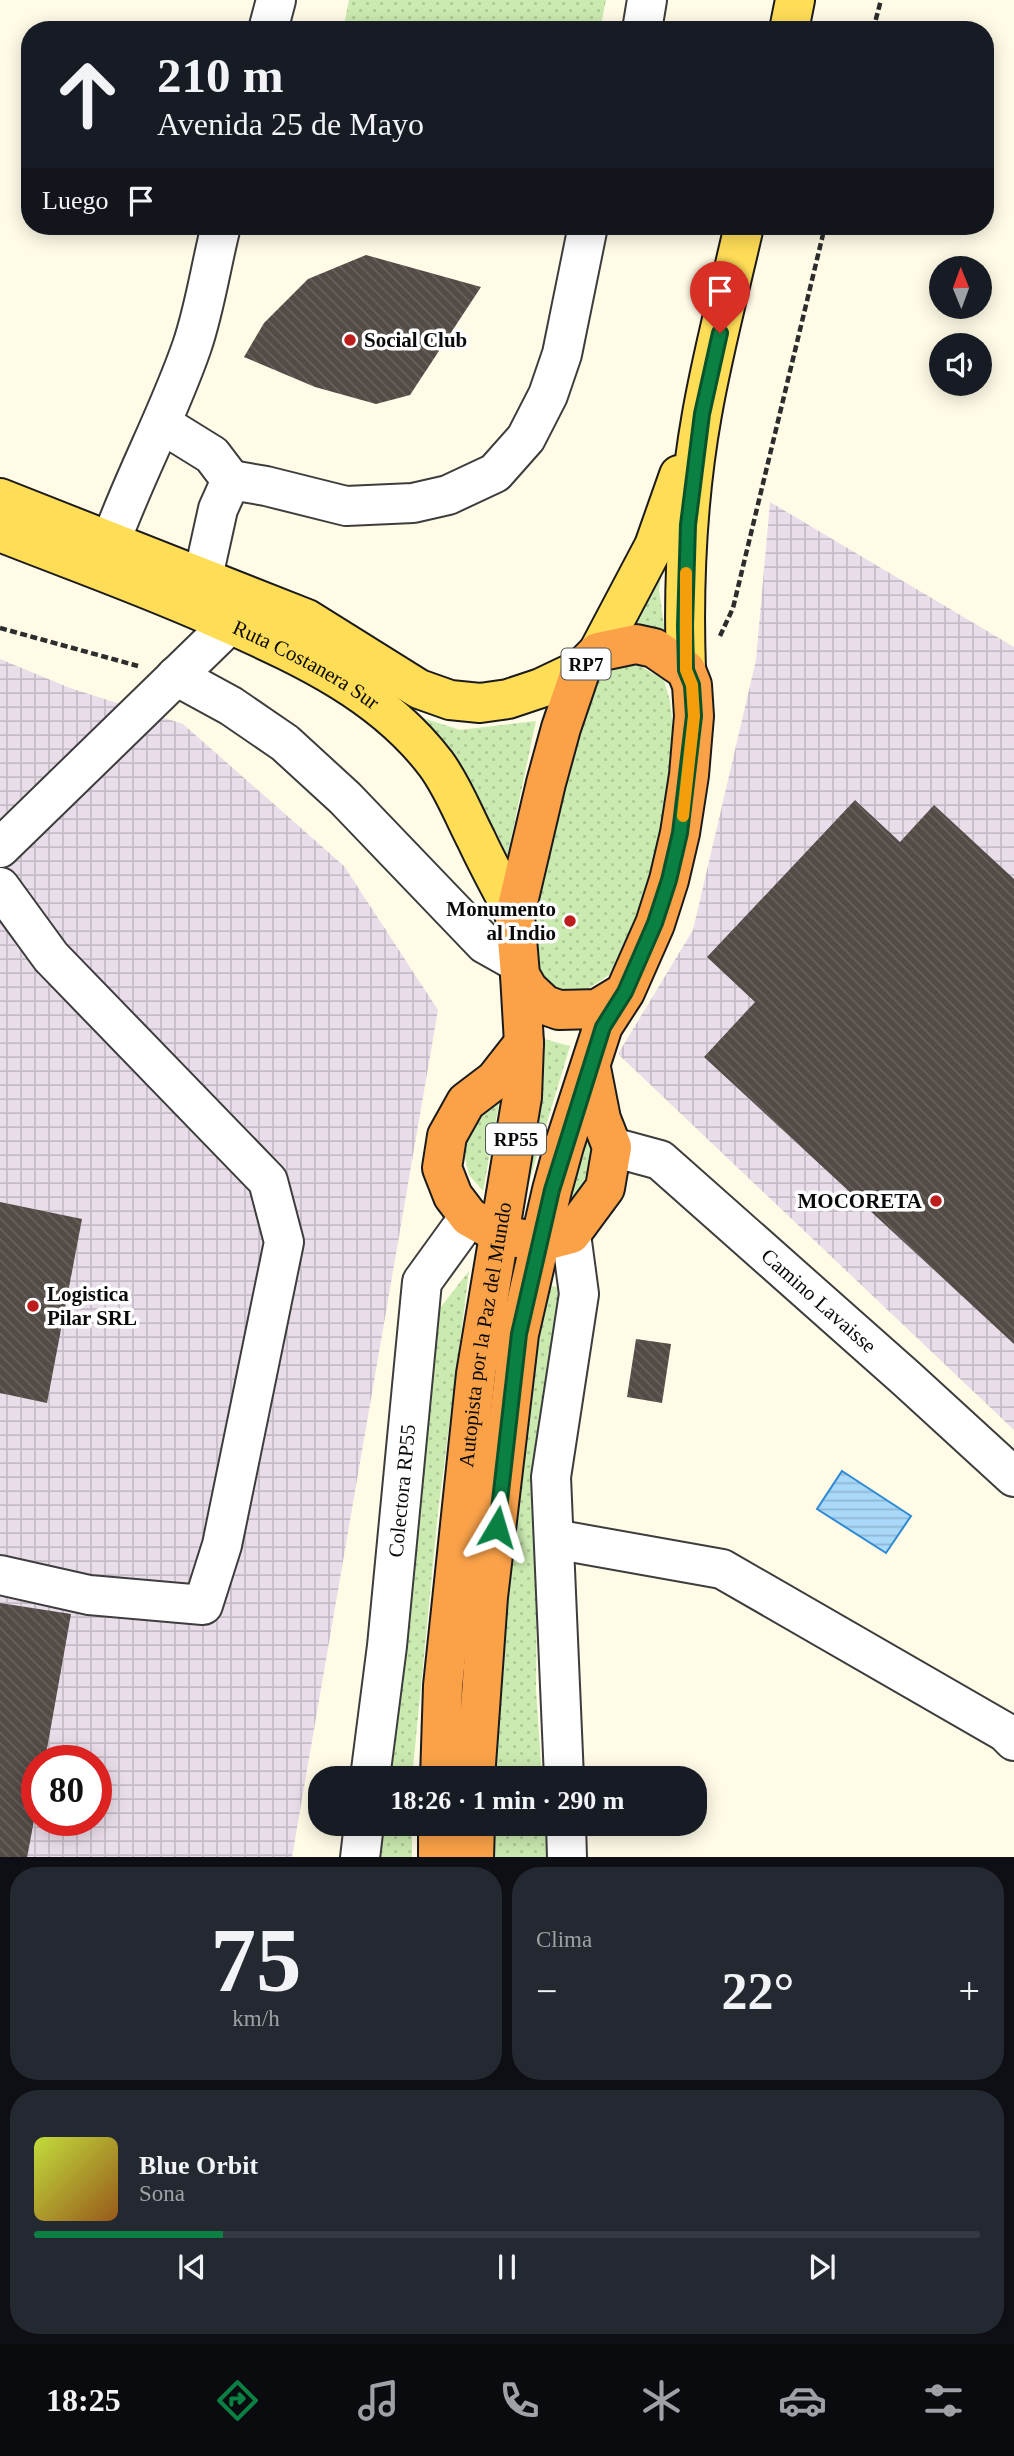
<!DOCTYPE html>
<html lang="es">
<meta charset="utf-8">
<style>
:root{--surface:#171b24;--page:#242831;--text:#f1f3f6;--muted:#9ea1a6;--line:#363941;--accent:#0b8043}
body{margin:0;font-family:"Times New Roman",serif;background:var(--page);color:var(--text);height:100vh;display:flex;flex-direction:column;font-size:26px;white-space:nowrap}
*{box-sizing:border-box;margin:0}
p{font-size:23px;color:var(--muted)}
.icon{flex:none;width:38px;height:38px;fill:none;stroke:currentColor;stroke-width:2;stroke-linecap:round;stroke-linejoin:round}
.map{position:relative;height:1857px;overflow:hidden}
.drawer{display:flex;flex-direction:column;gap:10px;padding:10px;background:#0d0f14;flex:1}
.drawer>*{flex:none}
.top-card{position:absolute;left:21px;top:21px;width:973px;height:214px;border-radius:28px;box-shadow:0 4px 18px #0003;background:#171b24;color:var(--text);overflow:hidden}
.needle{width:46px;rotate:359deg}
.controls{position:absolute;left:929px;top:256px;display:grid;gap:14px}
.controls a{display:grid;place-items:center;width:63px;height:63px;border-radius:50%;background:var(--surface);box-shadow:0 4px 18px #0003;font-size:35px}
.speed{position:absolute;left:21px;top:1745px;display:flex;gap:14px;font-size:35px;font-weight:700;text-align:center}
.speed>*{display:grid;place-content:center;width:91px;height:91px;border-radius:50%;background:var(--surface);box-shadow:0 4px 18px #0003;line-height:1}
.speed .limit{border:10px solid #d22;background:#fff;color:#111}
.pin{position:absolute;display:grid;place-items:center;width:60px;height:60px;color:#fff;margin:-72px -30px;border-radius:50% 50% 50% 0;rotate:-45deg;box-shadow:0 0 7px #0007}
.pin .icon{rotate:45deg}
.me{position:absolute;width:77px;margin:-38px;rotate:7deg;stroke-linejoin:round;filter:drop-shadow(0 0 5px #0008)}
.turn{display:flex;align-items:center;gap:24px;height:147px;padding:0 21px;font-size:32px}
.turn .icon{width:91px;height:91px;stroke-width:2.5}
.turn b{display:block;font-size:49px;line-height:60px}
.then{display:flex;align-items:center;height:66px;padding:0 21px;background:#0003;gap:14px;font-size:26px}
.big{font-size:52px;font-weight:800;line-height:1.1}
.drawer .card{flex:1;display:flex;flex-direction:column;justify-content:center;gap:10px;min-width:0;padding:0 24px;border-radius:28px;background:var(--page)}
.drawer .dial{align-items:center;gap:0}
.dial b{font-size:91px;line-height:1}
.song{display:flex;align-items:center;gap:21px}
.cover{width:84px;height:84px;border-radius:10px;background:linear-gradient(135deg,hsl(70 70% 55%),hsl(30 70% 35%))}
.played{height:7px;border-radius:4px;background:linear-gradient(90deg,var(--accent) 20%,var(--line) 20%)}
.keys{display:flex;justify-content:space-around;direction:ltr}
.heat{display:flex;justify-content:space-between;align-items:center;font-size:38px;direction:ltr}
.drawer .tiles{flex:1;display:grid;gap:10px;grid-template-columns:1fr 1fr}
.card:last-child{grid-column:span 2}
.trip{position:absolute;left:308px;top:1766px;width:399px;height:70px;border-radius:28px;background:var(--surface);box-shadow:0 4px 18px #0003;font-weight:800;line-height:70px;text-align:center}
.menu{display:flex;height:112px;justify-content:space-around;align-items:center;background:#090b0e;color:var(--muted)}
.menu .icon{width:49px;height:49px}
.menu .selected{color:var(--accent)}
.menu b{font-size:32px;color:var(--text)}
.map>svg:first-child{display:block}
</style>
<div class="map">
<svg width="1014" height="1858" viewBox="0 0 1014 1858">
<defs>
<pattern id="industrial-grid" width="8" height="8" patternUnits="userSpaceOnUse" patternTransform="scale(1.75)"><rect width="8" height="8" fill="#e9ddea"/><path d="M0 4h8M4 0v8" fill="none" stroke="#c6bcc7"/></pattern>
<pattern id="green-dots" width="8" height="8" patternUnits="userSpaceOnUse" patternTransform="scale(1.75)"><rect width="8" height="8" fill="#cbeab0"/><path d="M2 2h.1M6 6h.1" fill="none" stroke="#adc796" stroke-width="1.8" stroke-linecap="round"/></pattern>
<pattern id="water-rules" width="6" height="5" patternUnits="userSpaceOnUse" patternTransform="scale(1.75)"><rect width="6" height="5" fill="#a9d8f9"/><path d="M0 2.5h6" fill="none" stroke="#90b8d4"/></pattern>
<pattern id="building-back-hatch" width="6" height="6" patternUnits="userSpaceOnUse" patternTransform="scale(1.75)"><rect width="6" height="6" fill="#534b46"/><path d="M-1 5l2 2M0 0l6 6M5-1l2 2" fill="none" stroke="#67605c"/></pattern>
</defs>
<rect width="100%" height="100%" fill="#fffbe7"/>
<g fill="url(#industrial-grid)" fill-rule="evenodd">
<polygon points="770,502 1014,647 1014,1430 618,1054 693,930 756,660"/>
<path d="M0 659 70 688 183 724 344 866 438 1010 292 1857H0ZM37 1760H96V1820H37Z"/>
</g>
<g fill="url(#green-dots)">
<polygon points="349,0 606,0 600,30 343,30"/>
<polygon points="668,523 659,590 665,632 641,625 622,624"/>
<polygon points="319,648 420,717 460,730 536,721 503,876 438,750"/>
<polygon points="635,663 664,680 670,701 674,736 661,830 636,926 609,975 589,988 563,989 544,984 524,937 585,683 605,668"/>
<polygon points="537,1037 570,1046 526,1192"/>
<polygon points="499,1104 483,1191 469,1175 464,1153 468,1129 478,1113"/>
<polygon points="581,1115 594,1136 589,1180 575,1200 557,1209"/>
<polygon points="469,1271 438,1512 412,1778 382,1778 436,1313"/>
<polygon points="540,1284 568,1289 538,1473 536,1690 542,1778 489,1778"/>
<polygon points="376,1824 412,1824 412,1857 372,1858"/>
<polygon points="488,1824 545,1824 547,1857 488,1858"/>
</g>
<polygon fill="url(#water-rules)" stroke="#2d8ad3" stroke-width="2" points="842,1471 911,1516 886,1553 817,1509"/>
<g fill="url(#building-back-hatch)">
<polygon points="366,255 481,287 410,395 376,404 315,387 244,357 264,323 308,279"/>
<polygon points="855,800 900,842 934,805 1014,879 1014,1344 704,1057 755,1002 707,957"/>
<polygon points="0,1202 82,1219 47,1403 0,1393"/>
<polygon points="636,1339 671,1344 662,1403 627,1397"/>
<polygon points="0,1603 71,1614 45,1760 37,1760 37,1804 27,1858 0,1858"/>
</g>
<g fill="none" stroke-linecap="round" stroke-linejoin="round">
<g stroke="#3d3d3d" stroke-width="42">
<g id="minor">
<polyline points="268,30 276,0"/>
<polyline points="642,30 647,0"/>
<polyline points="162,424 212,455 231,480"/>
<path d="M111 541C135 475 169 413 192 346 205 308 211 265 221 226"/>
<polyline points="203,577 218,509 231,480 266,486 346,506 413,503 448,495 495,473 526,438 548,395 562,354 588,226"/>
<polyline points="176,676 231,706 285,743 345,798 485,944 517,962"/>
<polyline points="0,848 230,624"/>
<polyline points="0,887 51,957 268,1181 284,1242 222,1545 203,1605 89,1595 0,1575"/>
<path id="s1" d="M612 1147 660 1160 907 1379 1014 1477"/>
<polyline points="554,1539 722,1569 1005,1732 1014,1741"/>
<path id="s2" d="M370 1778 387 1646 422 1282 469 1217"/>
<polyline points="564,1778 551,1477 579,1294 571,1234"/>
<polyline points="566,1824 567,1858"/>
<polyline points="360,1858 364,1824"/>
</g>
</g>
<g stroke="#1b1b1b" stroke-width="42">
<g id="major">
<polyline points="789,30 795,0"/>
<polyline points="0,498 307,619 419,689 450,700 480,703 508,699 541,688 581,669"/>
<path id="s3" d="M0 532C76 562 153 589 227 623 305 658 383 694 436 764 453 787 463 814 476 839 488 865 502 890 515 915"/>
<polyline points="598,652 654,546 679,475"/>
<path d="M686 670C683 585 687 498 702 414 713 351 730 288 744 226"/>
</g>
</g>
<g stroke="#1b1b1b" stroke-width="42">
<g id="highway">
<polyline points="524,1043 495,1080 466,1102 447,1136 442,1168 453,1196 469,1217 501,1235 540,1242 571,1234 605,1188 612,1147 601,1119 591,1068"/>
<path id="s4" d="M440 1778 443 1686 476 1374 522 1097 524 1043 520 975"/>
<polyline points="475,1778 488,1597 519,1334 552,1190 564,1146 603,1026 625,992 655,924 669,880 680,833 689,775 694,716 692,685 686,670 654,648 636,644 598,652 581,669 561,728 546,783 515,915 520,975 528,989 545,1005 559,1010 597,1009 625,992"/>
<polyline points="438,1858 438,1824"/>
<polyline points="474,1858 475,1824"/>
</g>
</g>
<g stroke="#2c2c2c" stroke-width="4.5" stroke-dasharray="7 3.5" stroke-linecap="butt">
<polyline points="873,30 881,0"/>
<polyline points="0,628 138,666"/>
<polyline points="720,636 733,608 825,226"/>
</g>
<use href="#minor" stroke="#fff" stroke-width="38"/>
<use href="#major" stroke="#ffdd57" stroke-width="38"/>
<use href="#highway" stroke="#fba249" stroke-width="38"/>
</g>
<g fill="none" stroke-linecap="round" stroke-linejoin="round">
<g stroke="#07532c" stroke-width="18">
<polyline id="route" points="497,1527 519,1334 552,1190 603,1027 625,992 655,923 669,880 680,833 694,716 692,685 686,670 685,626 688,525 702,414 720,333"/>
</g>
<use href="#route" stroke="#0b8043" stroke-width="12"/>
<polyline stroke="#f59e0b" stroke-width="12" points="683,816 694,716 692,685 686,670 686,573"/>
</g>
<g fill="#be1d1e" stroke="#fff" stroke-width="2.5">
<circle cx="350" cy="340" r="7"/>
<circle cx="570" cy="921" r="7"/>
<circle cx="936" cy="1201" r="7"/>
<circle cx="33" cy="1306" r="7"/>
</g>
<g text-anchor="middle" dominant-baseline="central" stroke-width="7" stroke-linejoin="round" paint-order="stroke">
<g fill="#fff" stroke="#545454" stroke-width="2">
<rect x="561.5" y="648.5" width="49" height="31" rx="5"/>
<rect x="486" y="1123.5" width="60" height="31" rx="5"/>
</g>
<g font-size="19" font-weight="bold" fill="#0a0a0a">
<text x="586" y="664">RP7</text>
<text x="516" y="1139">RP55</text>
</g>
<g font-size="21" font-weight="bold" fill="#0a0a0a" stroke="#fff" text-anchor="start">
<text x="364" y="340">Social Club</text>
<text x="556" y="909" text-anchor="end">Monumento<tspan x="556" dy="24">al Indio</tspan></text>
<text x="922" y="1201" text-anchor="end">MOCORETA</text>
<text x="47" y="1294">Logistica<tspan x="47" dy="24">Pilar SRL</tspan></text>
</g>
<g font-size="21" fill="#0a0a0a" stroke="#fff">
<text stroke="none"><textPath href="#s3" startOffset="334">Ruta Costanera Sur</textPath></text>
<text stroke="none"><textPath href="#s1" startOffset="262">Camino Lavaisse</textPath></text>
<text stroke="none"><textPath href="#s4" startOffset="446">Autopista por la Paz del Mundo</textPath></text>
<text stroke="none"><textPath href="#s2" startOffset="289">Colectora RP55</textPath></text>
</g>
</g>
</svg>
<div class="controls">
<a><svg class="needle" viewBox="-14 -14 28 28"><path d="M0-13l5 13h-10z" fill="#e53935"/><path d="M0 13l5-13h-10z" fill="#9ea1a6"/></svg></a>
<a><svg class="icon" aria-label="sound" viewBox="0 0 24 24"><path d="M4 9h4l5-4v14l-5-4H4zM17 9q2 3 0 6"/></svg></a>
</div>
<div class="speed"><div class="limit">80</div></div>
<div class="pin" style="left:720px;top:333px;background:#d93025"><svg class="icon" aria-label="arrive" viewBox="0 0 24 24"><path d="M6 21V4h12l-3 4 3 4H6"/></svg></div>
<svg class="me" style="left:497px;top:1527px" viewBox="-20 -20 40 40"><path d="M0-17L14 15 0 8-14 15z" fill="#0b8043" stroke="#fff" stroke-width="4"/></svg>
<div class="trip">18:26 · 1 min · 290 m</div>
<div class="top-card">
<div class="turn"><svg class="icon" aria-label="ahead" viewBox="0 0 24 24"><path d="M12 20V5M6 11l6-6 6 6"/></svg><div><b>210 m</b>Avenida 25 de Mayo</div></div>
<div class="then">Luego<svg class="icon" aria-label="arrive" viewBox="0 0 24 24"><path d="M6 21V4h12l-3 4 3 4H6"/></svg></div>
</div>
</div>
<section class="drawer">
<div class="tiles">
<div class="card dial"><b>75</b><p>km/h</p></div>
<div class="card"><p>Clima</p>
<div class="heat"><a>−</a><b class="big">22°</b><a>+</a></div>
</div>
<div class="card">
<div class="song"><i class="cover"></i><div><b>Blue Orbit</b><p>Sona</p></div></div>
<div class="played"></div>
<div class="keys"><svg class="icon" aria-label="previous" viewBox="0 0 24 24"><path d="M18 5L8 12l10 7zM5 5v14"/></svg><svg class="icon" aria-label="pause" viewBox="0 0 24 24"><path d="M8 5v14M16 5v14"/></svg><svg class="icon" aria-label="next" viewBox="0 0 24 24"><path d="M6 5l10 7-10 7zM19 5v14"/></svg></div>
</div>
</div>
</section>
<nav class="menu">
<b>18:25</b>
<svg class="icon selected" aria-label="directions" viewBox="0 0 24 24"><path d="M12 3l9 9-9 9-9-9zM9 14v-3h6M13 9l2 2-2 2"/></svg>
<svg class="icon" aria-label="music" viewBox="0 0 24 24"><path d="M9 18V5l10-2v13"/><circle cx="6" cy="18" r="3"/><circle cx="16" cy="16" r="3"/></svg>
<svg class="icon" aria-label="phone" viewBox="0 0 24 24"><path d="M5 4h4l2 5-3 2q2 4 5 5l2-3 5 2v4C11 20 4 13 5 4z"/></svg>
<svg class="icon" aria-label="climate" viewBox="0 0 24 24"><path d="M12 3v18M4 7l16 10M4 17L20 7"/></svg>
<svg class="icon" aria-label="car" viewBox="0 0 24 24"><path d="M5 17H2v-5l4-1 3-4h7l3 4 3 1v5h-3M9 17h6M6 11h13"/><circle cx="7" cy="17" r="2"/><circle cx="17" cy="17" r="2"/></svg>
<svg class="icon" aria-label="filters" viewBox="0 0 24 24"><path d="M4 7h16M4 17h16"/><circle cx="9" cy="7" r="2"/><circle cx="15" cy="17" r="2"/></svg>
</nav>
